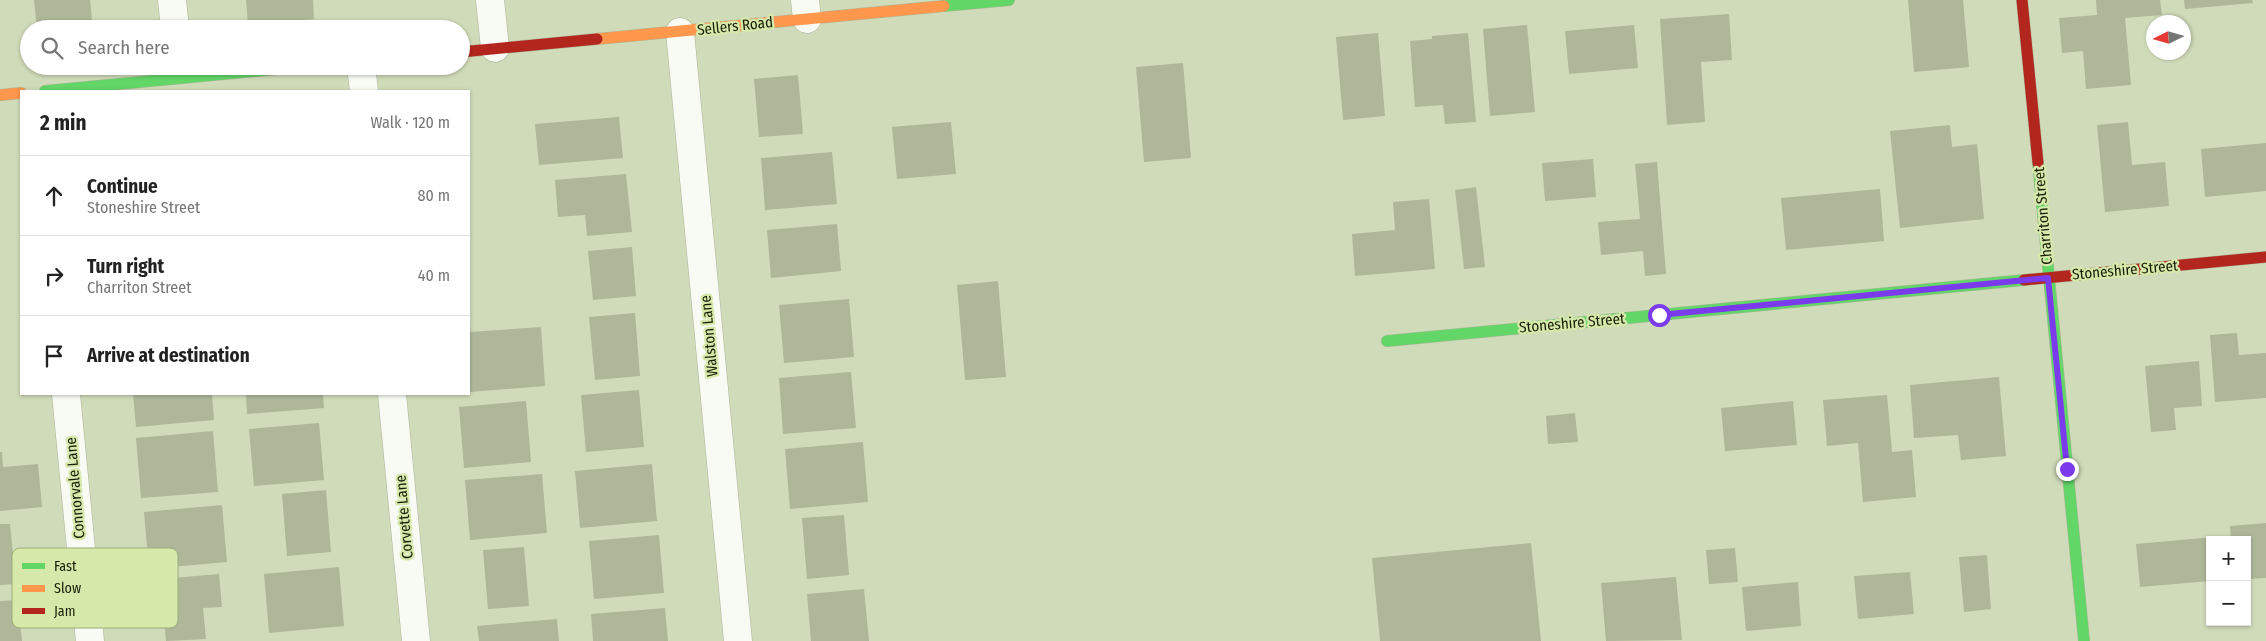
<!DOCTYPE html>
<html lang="en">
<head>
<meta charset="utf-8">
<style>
	body { margin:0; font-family:"Fira Sans Condensed",sans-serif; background:#f6f6f6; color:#222 }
	.controls { position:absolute; right:15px; bottom:15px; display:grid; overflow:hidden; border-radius:0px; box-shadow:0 1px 4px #0004 }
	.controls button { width:45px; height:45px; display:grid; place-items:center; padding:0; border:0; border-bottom:1px solid #e0e0e0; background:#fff; color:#222; font:25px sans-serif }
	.compass { position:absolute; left:2146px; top:15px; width:45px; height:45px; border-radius:50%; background:#fff; box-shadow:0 1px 4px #0004; rotate:265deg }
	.stop { position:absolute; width:15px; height:15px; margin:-11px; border:4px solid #7c3aed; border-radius:50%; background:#fff }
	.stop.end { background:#7c3aed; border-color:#fff; box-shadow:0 1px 5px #0008 }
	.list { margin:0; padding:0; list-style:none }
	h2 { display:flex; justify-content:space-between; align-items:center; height:65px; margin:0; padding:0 20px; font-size:21px }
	h2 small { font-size:16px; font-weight:400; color:#767676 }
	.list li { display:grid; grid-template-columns:32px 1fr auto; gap:15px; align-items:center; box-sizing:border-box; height:80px; padding:0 20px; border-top:1px solid #e0e0e0 }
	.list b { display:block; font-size:19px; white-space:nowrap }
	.list p { margin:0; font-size:16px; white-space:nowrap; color:#767676 }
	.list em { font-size:16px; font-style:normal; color:#767676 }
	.icon { flex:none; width:28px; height:28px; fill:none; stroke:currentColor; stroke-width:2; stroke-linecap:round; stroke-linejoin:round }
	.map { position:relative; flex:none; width:2266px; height:641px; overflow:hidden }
	.search { position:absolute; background:#fff; box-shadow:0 1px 4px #0004; left:20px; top:20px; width:450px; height:55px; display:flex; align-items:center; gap:12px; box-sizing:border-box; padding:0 18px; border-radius:28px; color:#767676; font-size:19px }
	.panel { position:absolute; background:#fff; box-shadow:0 1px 4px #0004; left:20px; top:90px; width:450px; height:305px; border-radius:0px }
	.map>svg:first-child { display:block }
	.building { fill:#aeb899 }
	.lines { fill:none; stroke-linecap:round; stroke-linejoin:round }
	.street-casing { stroke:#acb499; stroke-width:29 }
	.fast-casing { stroke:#acb499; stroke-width:12 }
	.slow-casing { stroke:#acb499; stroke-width:12 }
	.jam-casing { stroke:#acb499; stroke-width:12 }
	.street { stroke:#f8faf4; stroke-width:28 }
	.fast { stroke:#63d668; stroke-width:11 }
	.slow { stroke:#ff974d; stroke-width:11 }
	.jam { stroke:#b3261e; stroke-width:11 }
	.route { stroke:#7c3aed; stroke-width:6 }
	.labels { text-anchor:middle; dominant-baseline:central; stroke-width:4.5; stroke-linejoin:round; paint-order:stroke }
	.street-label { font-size:15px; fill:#181e06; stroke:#d6e9ab }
	.key { fill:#d6e9ab; stroke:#9dac79; stroke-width:1 }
	.key-label { font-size:14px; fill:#181e06 }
</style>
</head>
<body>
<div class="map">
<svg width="2266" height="641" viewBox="0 0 2266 641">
	<rect width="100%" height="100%" fill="#d0dbb9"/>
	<path class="building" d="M34,0H90L93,29H37Z
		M246,0H313L314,19L248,25Z
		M1908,0H1963L1969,67L1914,72Z
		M2096,0H2160L2162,15L2125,18L2131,85L2086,89L2083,51L2062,53L2059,18L2097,15Z
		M2184,0H2252L2253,3L2185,9Z
		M1729,14L1732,60L1701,62L1705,122L1667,125L1660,19Z
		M1527,25L1535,112L1490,116L1483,29Z
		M1634,25L1638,68L1569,74L1565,31Z
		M1378,33L1385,116L1343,120L1336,37Z
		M1468,33L1476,122L1445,124L1443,105L1415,107L1410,41L1432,39V36Z
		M1183,63L1191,158L1144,162L1136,67Z
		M798,75L803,134L759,137L754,79Z
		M619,117L623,158L539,165L535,124Z
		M951,122L956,174L897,179L892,127Z
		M2128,122L2132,165L2165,162L2169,206L2105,212L2097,125Z
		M1950,125L1952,147L1977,144L1984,219L1900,228L1890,131Z
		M2266,143V191L2205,197L2201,149Z
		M832,152L837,204L765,210L761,158Z
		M1593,159L1596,197L1545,201L1542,163Z
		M1657,162L1666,274L1645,276L1643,251L1601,255L1598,222L1640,219L1635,164Z
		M626,174L632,232L587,236L585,215L558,217L555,180Z
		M1476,187L1485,267L1464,269L1455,190Z
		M1880,189L1884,241L1786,250L1781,198Z
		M1429,199L1435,269L1355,276L1352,234L1395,230L1393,202Z
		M837,224L841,271L771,278L767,230Z
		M632,247L636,296L593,300L588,251Z
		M998,281L1006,377L965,380L957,285Z
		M849,299L854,357L784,363L779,305Z
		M635,313L640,376L595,380L589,317Z
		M541,327L545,386L469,392V332Z
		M2237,333L2239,355L2266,353V398L2215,402L2210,335Z
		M2199,361L2202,406L2174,408L2176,430L2151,432L2145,366Z
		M851,372L856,428L783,434L779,378Z
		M1999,377L2006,456L1961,460L1958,435L1914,438L1910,385Z
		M639,390L644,447L586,452L581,395Z
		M133,394H212L214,420L136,427Z
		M246,394H323L324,408L247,414Z
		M1887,395L1892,452L1912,450L1916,497L1863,502L1858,443L1827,446L1823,400Z
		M526,401L531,462L464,468L459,407Z
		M1793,401L1797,445L1725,451L1721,408Z
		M1575,413L1578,442L1548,444L1546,416Z
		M319,423L324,480L254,486L249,429Z
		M213,431L218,492L141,498L136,438Z
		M863,442L868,502L790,509L785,449Z
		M0,452H2L3,467L38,464L42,507L0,511Z
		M652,464L657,521L580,528L575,471Z
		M542,474L547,533L470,540L465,480Z
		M326,490L331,552L287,556L282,494Z
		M222,505L227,562L149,569L144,512Z
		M844,515L849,575L807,579L802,518Z
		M2266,523V578L2247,579V540H2231L2230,526Z
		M0,524H10L16,584L0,585Z
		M659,535L664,593L594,599L589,541Z
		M2214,537V540H2210V581L2140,587L2136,544Z
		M1531,543L1541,641H1380L1372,558Z
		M524,547L529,606L488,609L483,550Z
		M1735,548L1738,582L1709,584L1706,550Z
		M1987,555L1991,609L1964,612L1959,557Z
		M339,567L344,626L269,633L264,574Z
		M1910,572L1914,614L1858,619L1854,576Z
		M219,574L222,607L203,608L206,639L166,641L161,579Z
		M1676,577L1682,640L1606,641L1601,583Z
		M1798,582L1801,626L1746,631L1742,587Z
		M864,589L869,641H811L807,594Z
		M18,600L22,641H0V601Z
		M665,608L668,641H593L591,614Z
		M557,619L559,641H479L477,626Z"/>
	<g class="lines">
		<g class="street-casing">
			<path id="street" d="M172,0L175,29
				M490,0L495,48
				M805,0L807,19
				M680,32L738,641
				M361,66L364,91
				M66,394L90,641
				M392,394L416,641"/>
		</g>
		<g class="fast-casing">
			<path id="fast" d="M944,6L1009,0
				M45,91L308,66
				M2038,163L2084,641
				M1387,341L2024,280"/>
		</g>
		<g class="slow-casing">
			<path id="slow" d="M597,39L944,6
				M0,95L21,93"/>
		</g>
		<g class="jam-casing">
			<path id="jam" d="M2022,0L2038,163
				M461,52L597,39
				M2024,280L2266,257"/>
		</g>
		<use href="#street" class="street"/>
		<use href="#fast" class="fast"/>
		<use href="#slow" class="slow"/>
		<use href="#jam" class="jam"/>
	</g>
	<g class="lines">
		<path class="route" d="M1659,315L2048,278L2067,469"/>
	</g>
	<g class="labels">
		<g class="street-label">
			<text transform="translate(735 26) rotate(-6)">Sellers Road</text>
			<text transform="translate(2043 216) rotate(-95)">Charriton Street</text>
			<text transform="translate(2125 270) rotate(-5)">Stoneshire Street</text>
			<text transform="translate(1572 323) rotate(-5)">Stoneshire Street</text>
			<text transform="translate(709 336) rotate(-95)">Walston Lane</text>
			<text transform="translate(75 488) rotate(-95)">Connorvale Lane</text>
			<text transform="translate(404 517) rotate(-95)">Corvette Lane</text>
		</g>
	</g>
	<rect x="12" y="548" width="166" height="80" rx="8" class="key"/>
	<rect x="22" y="563" width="23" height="6" fill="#63d668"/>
	<rect x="22" y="585" width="23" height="7" fill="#ff974d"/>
	<rect x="22" y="608" width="23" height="6" fill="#b3261e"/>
	<g class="key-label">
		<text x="54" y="571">Fast</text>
		<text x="54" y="593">Slow</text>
		<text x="54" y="616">Jam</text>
	</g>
</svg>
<div class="controls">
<button>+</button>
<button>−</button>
</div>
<svg class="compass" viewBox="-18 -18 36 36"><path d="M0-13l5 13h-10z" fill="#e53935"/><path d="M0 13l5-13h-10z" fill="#767676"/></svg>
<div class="stop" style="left:1659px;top:315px"></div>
<div class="stop end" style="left:2067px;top:469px"></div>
<div class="search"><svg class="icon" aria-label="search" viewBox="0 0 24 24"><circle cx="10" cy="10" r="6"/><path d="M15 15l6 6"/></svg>Search here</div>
<section class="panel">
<h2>2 min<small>Walk · 120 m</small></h2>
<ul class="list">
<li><svg class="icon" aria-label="ahead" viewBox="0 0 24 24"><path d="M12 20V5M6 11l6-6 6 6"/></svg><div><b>Continue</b><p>Stoneshire Street</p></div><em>80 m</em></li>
<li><svg class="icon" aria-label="right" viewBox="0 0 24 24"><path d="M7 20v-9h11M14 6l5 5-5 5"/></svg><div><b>Turn right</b><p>Charriton Street</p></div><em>40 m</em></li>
<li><svg class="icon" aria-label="arrive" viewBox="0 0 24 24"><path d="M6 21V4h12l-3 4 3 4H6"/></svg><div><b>Arrive at destination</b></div></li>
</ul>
</section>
</div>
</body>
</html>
